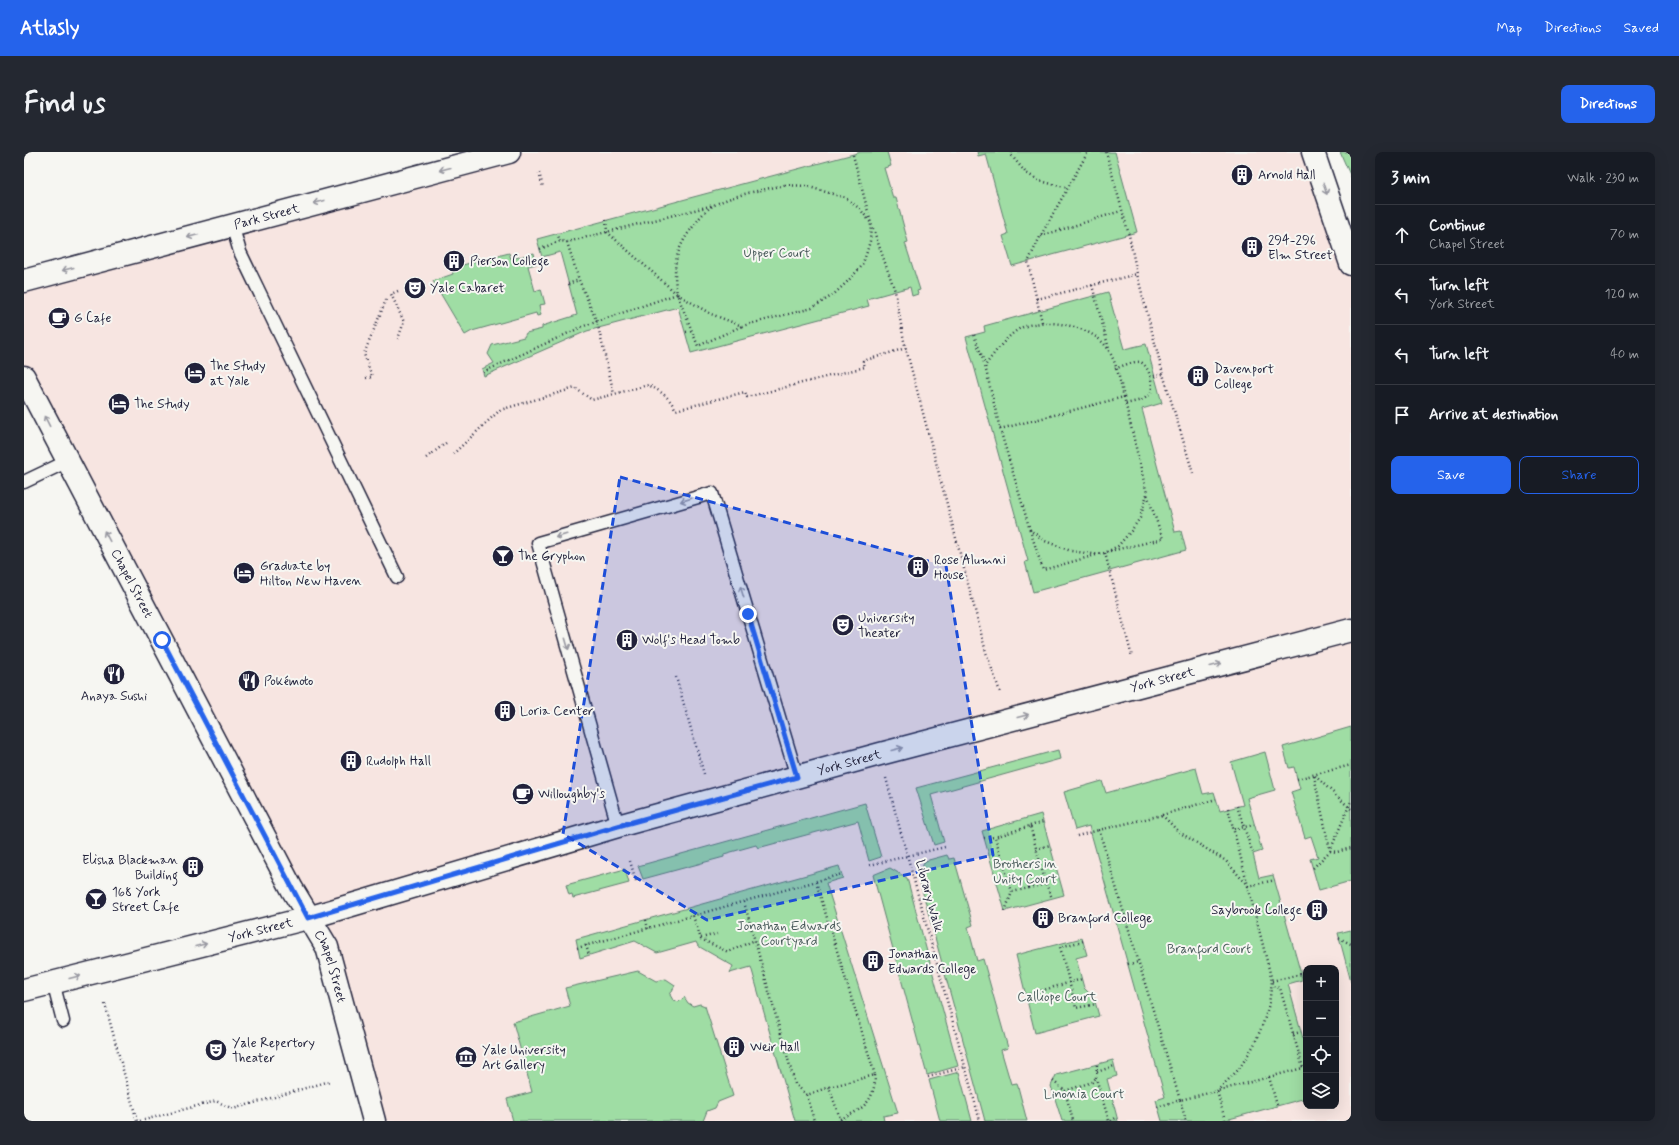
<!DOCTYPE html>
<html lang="en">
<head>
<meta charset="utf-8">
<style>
	body { margin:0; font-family:Mynerve,sans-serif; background:#242831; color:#f1f3f6 }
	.controls { position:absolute; right:12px; bottom:12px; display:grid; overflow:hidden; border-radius:8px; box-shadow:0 4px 16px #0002 }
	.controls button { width:36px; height:36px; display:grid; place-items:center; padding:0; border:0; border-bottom:1px solid #363941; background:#171b24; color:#f1f3f6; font:20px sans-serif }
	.stop { position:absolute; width:12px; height:12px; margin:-9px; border:3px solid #2563eb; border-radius:50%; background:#fff }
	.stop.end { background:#2563eb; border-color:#fff; box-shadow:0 1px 4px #0008 }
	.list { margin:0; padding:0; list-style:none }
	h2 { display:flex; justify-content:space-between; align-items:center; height:52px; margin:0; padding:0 16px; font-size:17px }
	h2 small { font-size:13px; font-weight:400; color:#9ea1a6 }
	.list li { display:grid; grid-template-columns:26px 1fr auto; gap:12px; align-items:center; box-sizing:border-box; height:60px; padding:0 16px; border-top:1px solid #363941 }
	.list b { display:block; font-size:15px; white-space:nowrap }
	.list p { margin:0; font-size:13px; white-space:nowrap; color:#9ea1a6 }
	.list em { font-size:13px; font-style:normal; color:#9ea1a6 }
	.actions { display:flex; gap:8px; padding:12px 16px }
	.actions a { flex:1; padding:9px 0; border:1px solid #2563eb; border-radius:8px; text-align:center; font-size:14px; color:#2563eb }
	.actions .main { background:#2563eb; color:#fff }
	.icon { flex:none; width:22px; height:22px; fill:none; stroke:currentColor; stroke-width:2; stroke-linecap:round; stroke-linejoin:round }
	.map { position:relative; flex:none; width:1327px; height:969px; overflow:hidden; border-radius:8px }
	header { display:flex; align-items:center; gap:24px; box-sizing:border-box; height:56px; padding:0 20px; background:#2563eb; color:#fff }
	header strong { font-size:19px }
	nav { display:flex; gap:22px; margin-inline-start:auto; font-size:14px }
	.intro { display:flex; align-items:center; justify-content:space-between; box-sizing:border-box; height:96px; padding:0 24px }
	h1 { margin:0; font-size:28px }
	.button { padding:10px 18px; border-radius:8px; background:#2563eb; color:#fff; font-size:14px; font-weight:700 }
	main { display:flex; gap:24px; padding:0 24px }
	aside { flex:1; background:#171b24; border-radius:8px; box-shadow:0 4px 16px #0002 }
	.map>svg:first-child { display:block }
	.built { fill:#f7e5e1; fill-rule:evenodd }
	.green { fill:#9fdda4; stroke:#608070 }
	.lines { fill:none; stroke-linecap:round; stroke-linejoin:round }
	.service-casing { stroke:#22223b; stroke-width:15 }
	.tertiary-casing { stroke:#22223b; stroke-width:25 }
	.secondary-casing { stroke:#22223b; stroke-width:25 }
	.path { stroke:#22223b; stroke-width:2.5; stroke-dasharray:1 3; stroke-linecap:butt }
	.service { stroke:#f6f6f2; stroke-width:12 }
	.tertiary { stroke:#f6f6f2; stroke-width:22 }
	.secondary { stroke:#f6f6f2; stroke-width:22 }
	.oneway { stroke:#9797a0 }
	.route { stroke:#2563eb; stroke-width:5 }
	.marked { fill:#1d4ed8; fill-opacity:0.2; stroke:#1d4ed8; stroke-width:3; stroke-dasharray:8 5; stroke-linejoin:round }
	.labels { text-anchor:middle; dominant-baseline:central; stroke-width:4; stroke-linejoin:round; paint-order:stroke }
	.poi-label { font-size:13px; fill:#22223b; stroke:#f6f6f2; text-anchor:start }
	.street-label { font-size:13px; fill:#22223b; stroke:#f6f6f2 }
	.park-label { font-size:13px; fill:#485a5a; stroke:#f6f6f2 }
</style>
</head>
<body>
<header>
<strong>Atlasly</strong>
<nav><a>Map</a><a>Directions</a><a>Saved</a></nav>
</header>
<div class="intro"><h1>Find us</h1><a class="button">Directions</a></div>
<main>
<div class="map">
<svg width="1327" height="969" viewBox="0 0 1327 969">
	<rect width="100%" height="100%" fill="#f6f6f2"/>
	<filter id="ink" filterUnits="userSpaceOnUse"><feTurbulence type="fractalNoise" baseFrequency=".025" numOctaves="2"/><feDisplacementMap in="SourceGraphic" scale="8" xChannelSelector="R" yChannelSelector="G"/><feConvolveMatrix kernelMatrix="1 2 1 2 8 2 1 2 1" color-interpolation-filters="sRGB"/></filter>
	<g filter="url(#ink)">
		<path class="built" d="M486,0H1289L1327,112V969H350L303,795L0,225V129ZM1282,816H1312V954H1282Z"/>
		<path class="green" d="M837,0H863L867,14L860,16L869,46H872L884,90L881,91L896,138L893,139L894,142L888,144L886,135L843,147L845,154L667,201L654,155L563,179L460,224L458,217L470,211L464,202L468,193L500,185L502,181L518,177V174L553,163L536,100L518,105L513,87Z
			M953,0H1091L1113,80L988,114L979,84L984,82L962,2L954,4Z
			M1316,0H1327V25Z
			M485,101L487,107L510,101L512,112L504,114L511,139L517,137L521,152L515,153L517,163L513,164L512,161L448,179L441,183L409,129L429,122L427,116Z
			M1084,140L1100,197L1122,192L1138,251L1118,257L1151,380L1157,379L1162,398L1009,440L1001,410L1004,409L942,185L961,180L960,174Z
			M1327,575V729L1295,738L1286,707L1294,705L1287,684L1281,686L1267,640L1276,637L1270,615L1265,616L1259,595Z
			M1034,598L1036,607L907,643L920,690L910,693L892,636Z
			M1241,600L1251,638L1223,646L1238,699L1229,702L1235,726L1249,723L1277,822L1278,828L1264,832L1282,897V946L1198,969H1138L1132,948L1141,945L1065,674L1051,678L1040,640L1078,629L1082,641L1172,616L1179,642L1190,640L1196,659L1219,653L1207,610Z
			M841,651L857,705L845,709L834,669L734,696L732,693L700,702V705L619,727L614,714Z
			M1017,662L1040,743L981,759L958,679Z
			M923,703L925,707L930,706L949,773L944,775L953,809L959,807L984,896L977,898L987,932L993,931L1003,969H961L894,723L901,709Z
			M815,714L819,726L802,731L874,961L859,964L860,969H771L727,815L706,821L709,814L674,794L672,790L633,801L611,789L556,806L552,787Z
			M866,716L883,726L934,914L903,923L849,723Z
			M601,717L605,731L549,746L548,742L545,743L542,733Z
			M1327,778V830L1314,781Z
			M1058,786L1063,803L1052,806L1060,836L1070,846L1075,864L1011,881L992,803Z
			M614,819L632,829L642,827L651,833L646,843L649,848L655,850L660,845L664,851L669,854L676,852L681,854L709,944L694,950L691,956L683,959L679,969H489L483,947L508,940L489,870L546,854L541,836Z
			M1089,908L1093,924L1083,927L1094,969H1038L1027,934L1032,923Z
			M935,920L948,969H916L905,928Z"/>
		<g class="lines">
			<g class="service-casing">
				<path id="service" d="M208,73L216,100L373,425
					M0,330L44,309
					M594,674L514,391L688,341L773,625
					M29,830L39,869"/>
			</g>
			<g class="tertiary-casing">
				<path id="tertiary" d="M1289,0L1327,112"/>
			</g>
			<g class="secondary-casing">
				<g id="secondary">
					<path id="s1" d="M0,129L485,0"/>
					<path id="s2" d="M0,225L268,737L303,795L350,969"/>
					<path id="s3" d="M0,838L284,766L594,674L856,602L1327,478"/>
				</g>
			</g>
			<path class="path" d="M988,0L987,3L1002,21L1016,29L1044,36
				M1082,0L1105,83L1113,122L1139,222L1169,321
				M829,3L847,71L871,139L880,189L962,500L976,540
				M515,21L519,35
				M761,33L782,34L822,46L836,57L847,71L846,89L842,103L837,115L823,130L809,143L788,156L718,174L687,162L653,142C648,112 652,95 672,71C677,63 684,56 692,52C713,42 738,38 761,33Z
				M582,68L583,80L653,142L674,194L718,174
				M533,81L536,89
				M1017,84L1097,59
				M543,90L555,128L573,170L590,242
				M516,97L536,89L543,90L690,53
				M544,132L555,128
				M1068,133L1085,197
				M374,139L367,142L380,170L374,187
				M1013,147L1113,122
				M1018,170L1004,110L1016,85L1064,0
				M662,180L669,179
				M950,183L961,213
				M1091,217C1098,214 1109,209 1116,210C1125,212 1132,238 1125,243C1119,249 1109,250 1101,252
				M459,220L560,174L653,142
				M1126,225L1139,222
				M342,226L348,225L340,202L362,148
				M976,277L1100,245L1123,342L1116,366L1107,379L1094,394L1081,401L1069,402L1047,399L1021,389L1006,378L976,277L961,214C970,201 985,181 999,175C1023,165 1072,174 1085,199C1093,212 1096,230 1100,245
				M429,302L476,258L551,236L568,248L624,233C637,239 645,245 652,258L721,240L723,245L841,215L839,209L882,196
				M402,306L422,291
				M1006,378L1019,418L1072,403
				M1086,399L1139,387L1123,342
				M1081,401L1108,505
				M652,525L680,622
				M1290,624L1306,698
				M1291,624L1327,657
				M862,626L956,969
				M1273,627L1327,613
				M1213,654L1229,702
				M1204,656L1224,734L1251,728
				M1138,663L1155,680L1202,709L1224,734L1248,829L1245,852L1239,872L1230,893L1215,917L1193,939L1156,948L1075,678Z
				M1138,663L1192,647
				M1006,674L1019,670
				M1210,677L1230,673
				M1053,684L1075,678
				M960,686L971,685
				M1012,697L1026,693
				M1306,699L1313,700L1327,696
				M606,709L612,729
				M846,713L921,695
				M1289,716L1306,699L1327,649
				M792,730L851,923L805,935L817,969
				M1022,732L1028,746
				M720,750L771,932L783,943L805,935
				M981,759L988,740L971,685L1006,674L1022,732L988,740
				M669,764L677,787L704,800L731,788
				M622,768L624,777
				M677,786L693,782
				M1315,786L1327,792
				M1059,789L1036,795L1052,856L1072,852
				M562,793L565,803
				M553,796L818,722
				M1104,812L1115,810
				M1248,829L1277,822
				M1002,843L1058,827
				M81,852L113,969
				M1269,882L1277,880
				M1073,913L1072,926L1085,969
				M1073,920L1090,914
				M904,925L941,915
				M1245,925L1253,953
				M1029,929L1041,939L1049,969
				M1041,939L1068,930L1072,926
				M783,943L790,969
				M1133,955L1156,948L1162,969
				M816,967C839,958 851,949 851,923
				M1201,968L1193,939L1279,916L1256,836L1248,834
				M116,969L192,949L209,957L306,929
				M1087,969L1093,965"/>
			<use href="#service" class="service"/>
			<use href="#tertiary" class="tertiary"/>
			<use href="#secondary" class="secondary"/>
		</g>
		<defs><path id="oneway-shaft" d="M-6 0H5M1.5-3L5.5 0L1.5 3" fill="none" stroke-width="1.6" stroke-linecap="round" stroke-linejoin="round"/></defs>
		<g class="oneway">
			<use href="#oneway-shaft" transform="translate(421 17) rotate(166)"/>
			<use href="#oneway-shaft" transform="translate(1301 37) rotate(71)"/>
			<use href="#oneway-shaft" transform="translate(295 50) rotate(165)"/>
			<use href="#oneway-shaft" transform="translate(169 84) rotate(165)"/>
			<use href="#oneway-shaft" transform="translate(44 117) rotate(165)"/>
			<use href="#oneway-shaft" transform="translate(23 269) rotate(-117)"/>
			<use href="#oneway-shaft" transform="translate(662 348) rotate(164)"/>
			<use href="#oneway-shaft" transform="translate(83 384) rotate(-118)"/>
			<use href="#oneway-shaft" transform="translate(537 384) rotate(164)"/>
			<use href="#oneway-shaft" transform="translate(718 440) rotate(-107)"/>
			<use href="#oneway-shaft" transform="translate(543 492) rotate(74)"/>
			<use href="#oneway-shaft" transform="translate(1192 513) rotate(-15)"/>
			<use href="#oneway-shaft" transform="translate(999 564) rotate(-15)"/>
			<use href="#oneway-shaft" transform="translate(873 597) rotate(-15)"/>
			<use href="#oneway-shaft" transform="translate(177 793) rotate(-14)"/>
			<use href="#oneway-shaft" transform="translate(51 825) rotate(-14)"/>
		</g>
	</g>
	<g class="lines" filter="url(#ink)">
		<path class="route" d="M138,488L284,766L594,674L773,625L724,462"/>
	</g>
	<path class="marked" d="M596,325L922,414L969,703L683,768L539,682Z"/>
	<defs>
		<g id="building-disc" transform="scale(1.15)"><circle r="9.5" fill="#22223b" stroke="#f6f6f2"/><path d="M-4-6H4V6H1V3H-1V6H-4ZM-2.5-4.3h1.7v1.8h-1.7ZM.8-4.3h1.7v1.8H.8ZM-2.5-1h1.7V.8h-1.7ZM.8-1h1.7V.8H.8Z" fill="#fff"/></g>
		<g id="theatre-disc" transform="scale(1.15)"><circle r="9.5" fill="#22223b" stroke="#f6f6f2"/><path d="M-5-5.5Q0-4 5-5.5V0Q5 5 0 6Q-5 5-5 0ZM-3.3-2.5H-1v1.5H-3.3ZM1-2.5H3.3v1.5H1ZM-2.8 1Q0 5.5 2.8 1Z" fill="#fff"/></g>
		<g id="cafe-disc" transform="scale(1.15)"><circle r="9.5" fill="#22223b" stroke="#f6f6f2"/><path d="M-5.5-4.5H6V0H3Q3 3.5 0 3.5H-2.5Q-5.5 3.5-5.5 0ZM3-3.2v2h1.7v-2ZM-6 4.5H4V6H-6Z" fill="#fff"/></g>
		<g id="hotel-disc" transform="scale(1.15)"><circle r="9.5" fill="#22223b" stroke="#f6f6f2"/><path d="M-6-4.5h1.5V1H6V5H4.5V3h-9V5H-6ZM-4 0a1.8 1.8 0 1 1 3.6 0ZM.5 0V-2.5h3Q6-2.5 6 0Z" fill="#fff"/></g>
		<g id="bar-disc" transform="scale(1.15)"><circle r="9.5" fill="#22223b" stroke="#f6f6f2"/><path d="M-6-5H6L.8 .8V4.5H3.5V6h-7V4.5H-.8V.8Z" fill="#fff"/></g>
		<g id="restaurant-disc" transform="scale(1.15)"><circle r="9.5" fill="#22223b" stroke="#f6f6f2"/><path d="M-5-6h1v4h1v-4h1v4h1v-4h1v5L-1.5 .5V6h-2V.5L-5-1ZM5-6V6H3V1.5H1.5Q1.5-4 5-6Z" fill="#fff"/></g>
		<g id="museum-disc" transform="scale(1.15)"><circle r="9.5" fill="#22223b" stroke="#f6f6f2"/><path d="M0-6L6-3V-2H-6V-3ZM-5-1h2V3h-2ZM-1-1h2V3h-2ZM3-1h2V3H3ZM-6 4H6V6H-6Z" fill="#fff"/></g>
	</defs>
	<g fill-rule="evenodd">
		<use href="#building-disc" x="1218" y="23"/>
		<use href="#building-disc" x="1228" y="95"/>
		<use href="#building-disc" x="430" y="109"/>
		<use href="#theatre-disc" x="391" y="136"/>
		<use href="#cafe-disc" x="35" y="166"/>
		<use href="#hotel-disc" x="171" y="221"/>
		<use href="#building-disc" x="1174" y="224"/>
		<use href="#hotel-disc" x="95" y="252"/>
		<use href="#bar-disc" x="479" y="404"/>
		<use href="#building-disc" x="894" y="415"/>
		<use href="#hotel-disc" x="220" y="421"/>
		<use href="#theatre-disc" x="819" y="473"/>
		<use href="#building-disc" x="603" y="488"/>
		<use href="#restaurant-disc" x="90" y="522"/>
		<use href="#restaurant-disc" x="225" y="529"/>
		<use href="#building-disc" x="481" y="559"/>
		<use href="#building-disc" x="327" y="609"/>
		<use href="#cafe-disc" x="499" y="642"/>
		<use href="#building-disc" x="169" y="715"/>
		<use href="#bar-disc" x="72" y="747"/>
		<use href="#building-disc" x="1293" y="758"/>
		<use href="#building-disc" x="1019" y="766"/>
		<use href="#building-disc" x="849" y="809"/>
		<use href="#building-disc" x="710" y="895"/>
		<use href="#theatre-disc" x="192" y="898"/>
		<use href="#museum-disc" x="442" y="905"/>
	</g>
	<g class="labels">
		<g class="poi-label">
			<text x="1234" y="23">Arnold Hall</text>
			<text x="1244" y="88">294-296<tspan x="1244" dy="15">Elm Street</tspan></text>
			<text x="446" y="109">Pierson College</text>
			<text x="406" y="136">Yale Cabaret</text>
			<text x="50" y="166">G Cafe</text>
			<text x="186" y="214">The Study<tspan x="186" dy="15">at Yale</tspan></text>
			<text x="1190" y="217">Davenport<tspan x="1190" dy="15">College</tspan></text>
			<text x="110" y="252">The Study</text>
			<text x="494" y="404">The Gryphon</text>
			<text x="910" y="408">Rose Alumni<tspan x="910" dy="15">House</tspan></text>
			<text x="236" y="414">Graduate by<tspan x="236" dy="15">Hilton New Haven</tspan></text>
			<text x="834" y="466">University<tspan x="834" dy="15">Theater</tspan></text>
			<text x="618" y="488">Wolf's Head Tomb</text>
			<text x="240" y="529">Pokémoto</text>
			<text x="90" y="544" text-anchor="middle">Anaya Sushi</text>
			<text x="496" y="559">Loria Center</text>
			<text x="342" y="609">Rudolph Hall</text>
			<text x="514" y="642">Willoughby's</text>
			<text x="154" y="708" text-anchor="end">Elisha Blackman<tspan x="154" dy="15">Building</tspan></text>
			<text x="88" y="740">168 York<tspan x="88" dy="15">Street Cafe</tspan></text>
			<text x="1278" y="758" text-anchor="end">Saybrook College</text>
			<text x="1034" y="766">Branford College</text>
			<text x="864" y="802">Jonathan<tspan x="864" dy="15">Edwards College</tspan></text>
			<text x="208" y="891">Yale Repertory<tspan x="208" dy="15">Theater</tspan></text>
			<text x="726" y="895">Weir Hall</text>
			<text x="458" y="898">Yale University<tspan x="458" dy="15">Art Gallery</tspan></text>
		</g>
		<g class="street-label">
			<text stroke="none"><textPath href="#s1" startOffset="251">Park Street</textPath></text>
			<text stroke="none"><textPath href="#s2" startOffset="233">Chapel Street</textPath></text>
			<text stroke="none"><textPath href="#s3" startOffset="1180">York Street</textPath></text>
			<text stroke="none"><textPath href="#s3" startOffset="856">York Street</textPath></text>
			<text transform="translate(905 744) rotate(75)">Library Walk</text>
			<text stroke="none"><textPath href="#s3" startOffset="244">York Street</textPath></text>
			<text stroke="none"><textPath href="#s2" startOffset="665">Chapel Street</textPath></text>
		</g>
		<g class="park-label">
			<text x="753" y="101">Upper Court</text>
			<text x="1001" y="712">Brothers in<tspan x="1001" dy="15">Unity Court</tspan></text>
			<text x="765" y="774">Jonathan Edwards<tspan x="765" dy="15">Courtyard</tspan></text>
			<text x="1185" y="797">Branford Court</text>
			<text x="1033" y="845">Calliope Court</text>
			<text x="1060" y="942">Linonia Court</text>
		</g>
	</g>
</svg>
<div class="controls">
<button>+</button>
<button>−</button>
<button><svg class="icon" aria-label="locate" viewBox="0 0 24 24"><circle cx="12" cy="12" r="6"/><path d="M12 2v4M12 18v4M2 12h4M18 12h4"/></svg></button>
<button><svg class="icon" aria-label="layers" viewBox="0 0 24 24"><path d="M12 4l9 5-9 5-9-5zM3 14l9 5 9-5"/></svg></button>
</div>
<div class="stop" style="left:138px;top:488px"></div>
<div class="stop end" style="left:724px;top:462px"></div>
</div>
<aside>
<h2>3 min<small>Walk · 230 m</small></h2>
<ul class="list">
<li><svg class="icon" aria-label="ahead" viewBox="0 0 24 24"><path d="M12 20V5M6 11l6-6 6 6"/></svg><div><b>Continue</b><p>Chapel Street</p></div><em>70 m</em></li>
<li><svg class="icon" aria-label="left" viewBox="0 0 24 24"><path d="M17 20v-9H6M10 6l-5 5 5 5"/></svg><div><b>Turn left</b><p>York Street</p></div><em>120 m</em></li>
<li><svg class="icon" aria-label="left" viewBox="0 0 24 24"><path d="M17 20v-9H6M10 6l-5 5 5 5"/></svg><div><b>Turn left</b></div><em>40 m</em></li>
<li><svg class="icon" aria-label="arrive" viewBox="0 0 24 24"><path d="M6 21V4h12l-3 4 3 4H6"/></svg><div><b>Arrive at destination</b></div></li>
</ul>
<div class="actions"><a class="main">Save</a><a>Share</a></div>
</aside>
</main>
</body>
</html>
